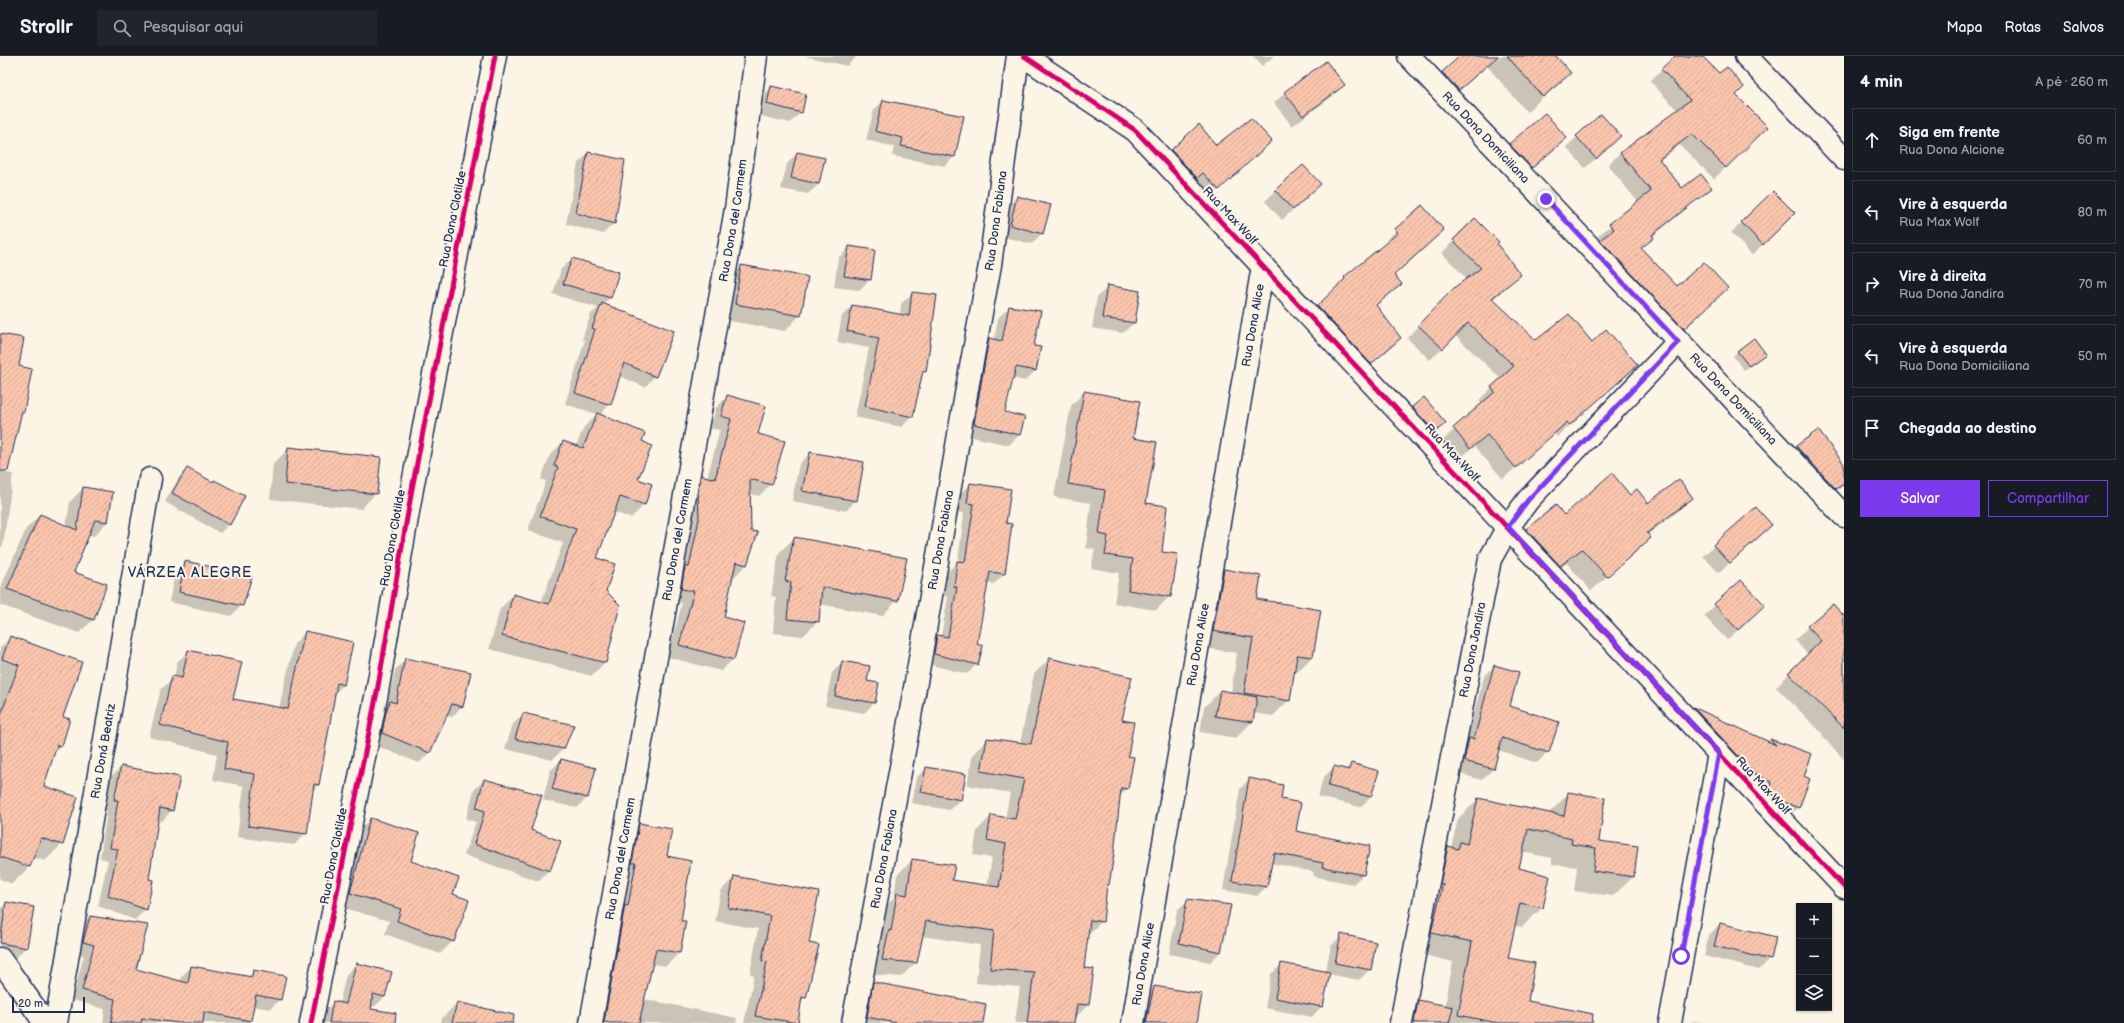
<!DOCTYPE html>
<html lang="pt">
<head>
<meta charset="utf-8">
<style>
	body { margin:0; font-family:"Balsamiq Sans",sans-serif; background:#20242c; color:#f1f3f6 }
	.controls { position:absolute; right:12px; bottom:12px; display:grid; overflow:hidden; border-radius:0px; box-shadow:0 1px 3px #0004 }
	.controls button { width:36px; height:36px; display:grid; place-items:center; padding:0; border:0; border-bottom:1px solid #363941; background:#171b24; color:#f1f3f6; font:20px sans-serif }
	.scale { position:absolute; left:12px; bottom:10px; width:73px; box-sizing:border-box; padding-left:4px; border:2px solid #1b2f5e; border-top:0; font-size:11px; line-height:14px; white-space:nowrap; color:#1b2f5e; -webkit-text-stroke:3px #fcf5e5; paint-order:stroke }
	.stop { position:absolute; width:12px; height:12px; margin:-9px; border:3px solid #7c3aed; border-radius:50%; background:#fff }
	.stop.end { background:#7c3aed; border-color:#fff; box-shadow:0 1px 4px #0008 }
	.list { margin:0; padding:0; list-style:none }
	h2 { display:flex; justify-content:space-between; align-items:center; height:52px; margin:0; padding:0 16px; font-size:17px }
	h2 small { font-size:13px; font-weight:400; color:#9ea1a6 }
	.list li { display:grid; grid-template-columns:26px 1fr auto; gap:12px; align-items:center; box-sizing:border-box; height:64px; margin:0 8px 8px; padding:0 8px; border:1px solid #363941; border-radius:0px }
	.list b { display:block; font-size:15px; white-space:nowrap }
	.list p { margin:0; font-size:13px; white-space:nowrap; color:#9ea1a6 }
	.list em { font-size:13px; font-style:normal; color:#9ea1a6 }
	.actions { display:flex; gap:8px; padding:12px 16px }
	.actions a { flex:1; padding:9px 0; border:1px solid #7c3aed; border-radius:0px; text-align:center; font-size:14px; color:#7c3aed }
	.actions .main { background:#7c3aed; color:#fff }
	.icon { flex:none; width:22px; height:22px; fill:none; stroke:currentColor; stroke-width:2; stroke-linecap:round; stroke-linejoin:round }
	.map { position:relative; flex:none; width:1844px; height:967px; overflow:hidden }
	header { display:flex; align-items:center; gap:24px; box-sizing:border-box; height:56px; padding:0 20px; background:#171b24; border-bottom:1px solid #363941 }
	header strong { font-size:19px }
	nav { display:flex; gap:22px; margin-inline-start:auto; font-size:14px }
	.search { width:280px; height:36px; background:#20242c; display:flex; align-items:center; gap:10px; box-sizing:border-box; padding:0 14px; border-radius:0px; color:#9ea1a6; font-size:15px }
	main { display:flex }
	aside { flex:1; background:#171b24 }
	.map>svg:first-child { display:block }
	.shadow { fill:#0003; fill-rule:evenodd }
	.building { fill:url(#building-hatch); stroke:#1b2f5e }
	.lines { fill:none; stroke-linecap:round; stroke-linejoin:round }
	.minor-casing { stroke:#1b2f5e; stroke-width:25 }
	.minor { stroke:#fcf5e5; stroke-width:22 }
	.cycleway-casing { stroke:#fcf5e5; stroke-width:8 }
	.cycleway { stroke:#d6006c; stroke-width:5 }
	.route { stroke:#7c3aed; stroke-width:5 }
	.labels { text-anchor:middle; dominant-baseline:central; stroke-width:4; stroke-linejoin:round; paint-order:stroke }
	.street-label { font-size:12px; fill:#1b2f5e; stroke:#fcf5e5 }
	.quarter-label { font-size:14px; letter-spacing:1px; fill:#1b2f5e; stroke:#fcf5e5 }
</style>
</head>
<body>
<header>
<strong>Strollr</strong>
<div class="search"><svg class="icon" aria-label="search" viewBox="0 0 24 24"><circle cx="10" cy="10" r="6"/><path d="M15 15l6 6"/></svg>Pesquisar aqui</div>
<nav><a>Mapa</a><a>Rotas</a><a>Salvos</a></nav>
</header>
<main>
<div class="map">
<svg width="1844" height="967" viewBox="0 0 1844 967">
	<defs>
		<pattern id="building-hatch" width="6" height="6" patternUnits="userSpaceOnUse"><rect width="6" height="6" fill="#fbc5ad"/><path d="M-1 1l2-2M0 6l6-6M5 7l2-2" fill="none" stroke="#d7aa97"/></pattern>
	</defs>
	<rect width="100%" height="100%" fill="#fcf5e5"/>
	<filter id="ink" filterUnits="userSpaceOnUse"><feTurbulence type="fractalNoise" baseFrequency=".025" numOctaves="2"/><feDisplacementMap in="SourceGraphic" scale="8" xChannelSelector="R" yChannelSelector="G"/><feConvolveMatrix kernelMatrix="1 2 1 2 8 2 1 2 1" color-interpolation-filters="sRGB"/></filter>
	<g filter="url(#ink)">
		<path class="shadow" d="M804,0H857L847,10Z
			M1253,0H1274L1262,10Z
			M1462,0H1554L1569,16L1527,56L1487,10L1443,49L1427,32Z
			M1676,0H1701L1735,40L1766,71L1714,123L1680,89L1659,105L1682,133L1711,132L1652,181L1641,193L1677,232L1715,244L1672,284L1589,196L1601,184L1598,180L1638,146L1608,109L1620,97L1678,55L1650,25Z
			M1343,29L1333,40L1292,70L1274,47L1285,37Z
			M772,31L801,56L790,67L757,59L761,41Z
			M883,45L962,61L954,101L945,110L892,100L894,91L866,84L874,54Z
			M1199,69L1215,90L1255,100L1203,149L1156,110Z
			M1577,81L1609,91L1585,112L1566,91Z
			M1566,82L1521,122L1500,99L1510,89Z
			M589,97L614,167L603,178L566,168L578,107Z
			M797,97L819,128L808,138L781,133L787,108Z
			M1303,110L1309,139L1282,164L1265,145Z
			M1773,136L1794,157L1752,199L1731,177Z
			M1017,141L1042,177L1032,188L1000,180L1007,151Z
			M1422,151L1443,174L1394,219L1400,228L1375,250L1400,282L1361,317L1308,261L1336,233L1335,232L1345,222L1388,187L1386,184Z
			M1475,164L1520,219L1492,244L1536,285L1591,287L1637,309L1557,381L1554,377L1503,423L1474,390L1457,405L1441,386L1482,348L1479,344L1501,323L1455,279L1430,304L1407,282L1467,223L1442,197Z
			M849,192L870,224L859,234L834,231L838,202Z
			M572,203L610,242L603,248L655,320L645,331L619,320L610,348L600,359L640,386L637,424L644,449L631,462L613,456L596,502L604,536L605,606L592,620L489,593L500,553L513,539L541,547L563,487L528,474L546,425L541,423L550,399L563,386L576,390L584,371L597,358L565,348L585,284L582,283L591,258L598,252L553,238L561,213Z
			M742,210L800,259L785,275L719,263L726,226Z
			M1108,231L1134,267L1123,277L1092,272L1097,241Z
			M912,237L925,315L921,320L912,360L902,371L855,361L869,292L837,286L842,260L852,250L900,260L901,248Z
			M1009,251L1033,291L1036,314L1025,325L1012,322L1004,357L1019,379L1009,389L964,379L979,294L989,283L994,284L998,262Z
			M0,279L15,310L23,355L20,358L6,417L13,418L3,489L0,492Z
			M1738,295L1765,298L1744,314L1733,300Z
			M1084,336L1145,448L1160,496L1170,540L1156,554L1114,547L1119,517L1091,512L1095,493L1086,492L1091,447L1054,441L1071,350Z
			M728,340L757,379L771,428L759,440L750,438L746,509L734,521L732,520L722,562L733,603L721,615L668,601L682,547L670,545L690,432L702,420L707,422L720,374L710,372L716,352Z
			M1424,343L1444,367L1434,378L1402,362Z
			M1818,375L1844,410V429L1825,443L1786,401Z
			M289,392L376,437L361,453L270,443L273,408Z
			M810,397L856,444L846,455L792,445L799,408Z
			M187,413L229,468L220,477L165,446L179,421Z
			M970,428L1005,468L1011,469L1004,518L994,528L987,527L976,589L977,608L967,618L924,607L928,590L937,580L941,581L948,541L944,540L947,516L958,506L964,457L958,456L960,438ZM929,595L972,606V608L929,597Z
			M83,432L112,437L107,466L94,480L88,479L72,516L106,528L93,564L79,577L0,549V533L26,473L40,459L66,470L70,446Z
			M1630,440L1648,448L1691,441L1677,456L1647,479L1650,482L1591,535L1567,507L1545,524L1512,489L1556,450L1564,460Z
			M1771,469L1719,517L1703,500L1714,490Z
			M794,482L897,544L882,560L820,548L818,565L803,580L773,577L776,541L771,540L779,497Z
			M186,506L242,549L231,560L169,546L175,517Z
			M1224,515L1312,601L1296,617L1293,616L1289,644L1273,660L1254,657L1252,666L1236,682L1200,676L1204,651L1220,636L1231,637L1237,597L1198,591L1208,530Z
			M1741,525L1753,560L1727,584L1704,560Z
			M1844,561V704L1822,679L1823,678L1776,631L1808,599L1795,584L1808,571Z
			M305,576L343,629L334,638L318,729L311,736L306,777L294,789L237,781L244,730L213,724L217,698L149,681L161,633L174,622L177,606L189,595L232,644L279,652L294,588Z
			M10,582L61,662V690L54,697L43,731L62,788L45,805L33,801L29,811L12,828L0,823V592Z
			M406,603L462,650L452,661L446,660L429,697L419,707L372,688L380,657L387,649L395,614Z
			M1049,603L1121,665L1127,701L1128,732L1119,741L1108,829L1106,831L1102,865L1087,880L1083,913L1093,914L1088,949L1074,963L1073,967H1015L1020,931L976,927L980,889L922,880L916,906L901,921L868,918L883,853L894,842L897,819L912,804L951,825L987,830L992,802L973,799L977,775L991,760L1005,762L1010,737L967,729L973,698L987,683L1020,688L1034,618Z
			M842,606L866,626L878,628L874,647L864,657L825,650L832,617Z
			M1494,610L1509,651L1548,696L1537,707L1498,694L1493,713L1482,724L1454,716L1458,693L1466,685L1484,621Z
			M1693,652L1768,687L1770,684L1810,698L1802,721L1798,751L1787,762L1683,662Z
			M524,658L572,670L563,693L552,704L505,693L513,668Z
			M561,704L587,742L577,752L543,744L550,715Z
			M1351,708L1378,715L1371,741L1360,751L1318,741L1323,722L1334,711L1345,714Z
			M121,711L172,754L162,765L157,764L148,824L146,853L135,864L98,850L108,804L100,802L107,755L104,754L110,722Z
			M927,712L965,719L960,744L949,754L911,747L916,722Z
			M1249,723L1279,744L1294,775L1368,791L1363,819L1353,828L1313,820L1314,816L1271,807L1266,831L1257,840L1223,834L1240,733Z
			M484,724L530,775L549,814L538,825L464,799L476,766L466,763L474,734Z
			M1568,738L1597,786L1633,821L1613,840L1574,835L1577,811L1552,808V802L1522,796L1517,813L1542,852L1522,871L1514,870L1506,903L1526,945L1587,967H1405L1408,955L1419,945L1445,950L1453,906L1412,896L1428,811L1448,791L1451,792L1458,763L1478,743L1548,758Z
			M370,763L410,805L452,838L453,885L440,898L385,878L389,865L337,850L357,776Z
			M640,768L666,801L679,865V897L666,910L652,908L644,943L737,962L736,967H593L626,782Z
			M734,821L808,888L805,941L800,947L797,967H744L754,919L750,918L758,873L715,865L721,835Z
			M1188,844L1220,896L1210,906L1169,898L1177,854Z
			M6,847L26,891L16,902L0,899V853Z
			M90,861L134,914L180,926L181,921L191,911L248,921L254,915L280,943L270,953L253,950L248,967H103L105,953L72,944L84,899L73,896L80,871Z
			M1720,868L1770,903L1759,914L1704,900L1709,879Z
			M1342,879L1370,913L1359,924L1328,918L1322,950L1312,961L1265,952L1271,918L1282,908L1325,916L1331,890Z
			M356,908L385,941L374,951L370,950L367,967H321L323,957L333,947L339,948L346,919Z
			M874,927L982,967H855L860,941Z
			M1154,932L1196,967H1138L1144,942Z
			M457,947L478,967H441L442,962Z
			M1693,965L1706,967H1691Z"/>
		<path class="building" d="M1460,0H1498L1459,34L1442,16Z
			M1507,0H1556L1571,17L1543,41Z
			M1675,0H1702L1719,17L1727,11L1744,31L1736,39L1768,71L1726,112L1692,78L1659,103L1682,132L1701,118L1712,132L1652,179L1654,182L1641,192L1677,230L1704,206L1728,232L1684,273L1600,184L1614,173L1609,168L1651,135L1620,97L1690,44L1661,13Z
			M1326,5L1345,29L1303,60L1284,36Z
			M771,30L806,38L802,57L767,48Z
			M883,44L964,60L955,101L901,90L903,82L875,75Z
			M1545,57L1567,82L1532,112L1509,88Z
			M1601,58L1621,80L1596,103L1576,80Z
			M1251,62L1272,85L1219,134L1203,117L1197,122L1171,94L1199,68L1216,89Z
			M588,96L625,104L615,168L576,157Z
			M797,96L825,102L819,128L791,122Z
			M1303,109L1321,128L1293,154L1275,134Z
			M1773,135L1795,157L1763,189L1741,166Z
			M1017,140L1051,149L1043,178L1010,169Z
			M1422,149L1444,174L1394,219L1402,228L1376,249L1401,282L1371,308L1317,250L1345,223L1344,221L1398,177L1395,173Z
			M1475,162L1499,186L1497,188L1521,219L1492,242L1536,284L1569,258L1592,286L1606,273L1638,309L1570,369L1567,366L1516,412L1487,379L1470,393L1453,372L1495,336L1491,331L1514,310L1468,267L1443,293L1418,269L1455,231L1481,212L1453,184Z
			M849,190L875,194L871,224L844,220Z
			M572,202L619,216L611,242L563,228Z
			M741,209L808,221L801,260L735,248Z
			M1107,229L1140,235L1135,267L1102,262Z
			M912,236L937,239L926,316L923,315L913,361L865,350L879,282L847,275L852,249L909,260Z
			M602,247L674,275L656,321L624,307L611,349L575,337L595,273L592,272Z
			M1009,250L1041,255L1034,290L1041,291L1036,315L1016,311L1005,356L1025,361L1020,379L974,368L989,282L1002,285Z
			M0,278L24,282L19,310L32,313L24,356L22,355L8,415H0Z
			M1754,282L1766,298L1749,310L1737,295Z
			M1084,335L1140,345L1133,382L1157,386L1146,447L1167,450L1162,496L1178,498L1171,541L1128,534L1133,503L1105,499L1108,480L1099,478L1105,434L1068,428Z
			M727,339L766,350L758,378L785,385L772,429L750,423L751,475L758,476L747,509L736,506L724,561L744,567L734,604L679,589L694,535L681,533L685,511H689L699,463L698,435L701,419L715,423L731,363L721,360Z
			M1424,341L1446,367L1435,376L1412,351Z
			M597,357L645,377L642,385L652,390L638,423L652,428L645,449L620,441L597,502L615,508L606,535L620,549L606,607L502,580L513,538L549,548L576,473L540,460L558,411L554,410L563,385L583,392Z
			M1818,374L1844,408V428L1836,433L1796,390Z
			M288,391L381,401L377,438L285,428Z
			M810,396L864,406L857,445L802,435Z
			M187,412L213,426L214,424L245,440L230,469L172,437Z
			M1612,417L1630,439L1637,433L1648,447L1679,423L1693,442L1647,477L1651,482L1607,521L1582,493L1560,510L1526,473L1556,449L1564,459Z
			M970,427L1011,433L1006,467L1012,468L1005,518L990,516L977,588L983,590L978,609L934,598L937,579L948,581L957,531H954L957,505L965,506L974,448L967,447Z
			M83,431L113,436L108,466L95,464L74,516L107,528L94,564L7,533L40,458L77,474Z
			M1756,451L1772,469L1730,507L1713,489Z
			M794,481L907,502L898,545L822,531L819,566L787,563L791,526L785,525Z
			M185,505L252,520L243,550L179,536Z
			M1224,513L1261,520L1257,543L1321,554L1313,601L1297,599L1290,645L1244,637L1253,582L1213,575Z
			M1741,524L1765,549L1738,574L1714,548Z
			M1833,548L1844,560V672L1788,617L1821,585L1807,570Z
			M305,575L353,586L344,629L337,627L319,729L314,728L307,778L248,770L255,718L224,713L228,686L160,669L172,620L182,622L188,594L242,606L233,643L288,653Z
			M10,580L82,606L63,661L70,663L62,690L57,689L44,730L78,741L63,789L41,782L30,811L0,801V661L19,609L2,603Z
			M405,602L471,616L463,651L452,648L430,697L382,677L386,656L390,645L396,647Z
			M1049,602L1132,621L1122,664L1134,666L1128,700L1134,701L1128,733L1121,732L1114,798L1109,829H1107L1103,866L1090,864L1084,912L1094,913L1089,949L1077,948L1074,967H1027L1034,916L990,913L994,875L926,865L917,907L882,904L889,874L891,875L897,837L907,839L912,803L955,809L952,824L999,831L1006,788L987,784L991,759L1015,763L1024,723L981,715L987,682L1031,688Z
			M842,605L870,610L867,625L879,627L875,647L835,640Z
			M1494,609L1519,616L1510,650L1559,666L1549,697L1502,682L1494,713L1464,705L1469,682L1474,683Z
			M1220,634L1257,641L1253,666L1215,660Z
			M1693,651L1776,689L1770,683L1812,698L1804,720L1810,723L1799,752L1781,745L1770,733L1772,726L1755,718Z
			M523,657L574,669L564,693L515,683Z
			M561,703L596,712L588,742L552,733Z
			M1351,707L1379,715L1371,741L1328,730L1334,710L1349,714Z
			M121,710L180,721L173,755L160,752L149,823L153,824L147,854L108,840L118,793L110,792L118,744H114Z
			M926,711L966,718L961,744L921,736Z
			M1249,722L1283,729L1281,743L1301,747L1296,775L1370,790L1364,819L1322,811L1323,807L1274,797L1267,831L1232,825Z
			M484,723L542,739L531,774L561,785L550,815L474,788L485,755L476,752Z
			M1568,736L1605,742L1599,785L1638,790L1634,821L1593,815L1596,792L1571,788L1572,783L1528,773L1519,812L1550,820L1543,852L1520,847L1508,902L1535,907L1528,945L1593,958L1592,967H1498L1458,959L1472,886L1431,877L1443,828H1440L1448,790L1458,793L1460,786L1467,788L1478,742L1564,760Z
			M370,762L419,777L411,805L459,822L453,838L469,844L454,886L397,865L401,853L350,837Z
			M639,767L672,773L667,800L691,805L681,865H686L680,897L656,893L639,967H609L604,966L625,849L628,850L636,807H632Z
			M734,820L819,836L809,887L819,889L806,942L802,941L798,967L755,960L767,906L762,905L770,860L728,852Z
			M1187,843L1231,849L1221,896L1179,887Z
			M6,846L34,851L27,892L0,887Z
			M90,860L148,869L136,913L188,927L191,910L252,921L253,914L286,920L281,944L256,939L251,965L204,956L203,967H178L142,962L141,967H111L115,943L82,934L94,889L83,886Z
			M1720,867L1776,881L1771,904L1714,890Z
			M1341,878L1376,886L1371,914L1335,907Z
			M356,907L392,916L385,941L373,938L371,953L396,957L395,967H329L333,945L346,948Z
			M1281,907L1330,916L1323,951L1275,942Z
			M873,926L986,948L983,967H896L867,961Z
			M1154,930L1202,938L1197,967H1146Z
			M1418,944L1453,951L1449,967H1414Z
			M457,946L514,959L513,967H452Z"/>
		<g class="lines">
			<g class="minor-casing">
				<g id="minor">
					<path d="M1024,0L1135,74L1844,831"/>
					<path id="s1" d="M1409,0L1844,460"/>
					<path d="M1746,0L1844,103"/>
					<path d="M0,903L45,967"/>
					<path id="s2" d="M56,967L150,423"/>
					<path d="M311,967L377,636L412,433L495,0"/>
					<path id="s3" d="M591,967L736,153L756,0"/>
					<path id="s4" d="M853,967L904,695L968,327L990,209L1018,0"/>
					<path id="s5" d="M1133,967L1263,210"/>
					<path id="s6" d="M1401,967L1490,503L1508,471L1528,444L1678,286"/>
					<path d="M1670,967L1719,697"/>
				</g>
			</g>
			<use href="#minor" class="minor"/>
			<g class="cycleway-casing">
				<path id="cycleway" d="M1024,0L1135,74L1844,831
					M311,967L377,636L412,433L495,0"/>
			</g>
			<use href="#cycleway" class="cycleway"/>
		</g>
	</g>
	<g class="lines" filter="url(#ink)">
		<path class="route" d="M1546,143L1678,286L1528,444L1508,471L1719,697L1681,900"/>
	</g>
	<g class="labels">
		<g class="street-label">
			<text stroke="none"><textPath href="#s1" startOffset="112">Rua Dona Domiciliana</textPath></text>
			<text transform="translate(1230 160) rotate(47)">Rua Max Wolf</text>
			<text transform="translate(453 163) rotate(-79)">Rua Dona Clotilde</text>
			<text stroke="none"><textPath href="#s3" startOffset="815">Rua Dona del Carmem</textPath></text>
			<text stroke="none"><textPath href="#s4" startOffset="815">Rua Dona Fabiana</textPath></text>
			<text stroke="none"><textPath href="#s5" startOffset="708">Rua Dona Alice</textPath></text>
			<text stroke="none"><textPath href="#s1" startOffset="472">Rua Dona Domiciliana</textPath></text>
			<text transform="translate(1452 397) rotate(47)">Rua Max Wolf</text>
			<text transform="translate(393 482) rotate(-80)">Rua Dona Clotilde</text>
			<text stroke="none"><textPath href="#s3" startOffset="491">Rua Dona del Carmem</textPath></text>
			<text stroke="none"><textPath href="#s4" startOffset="491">Rua Dona Fabiana</textPath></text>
			<text stroke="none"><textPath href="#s5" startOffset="384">Rua Dona Alice</textPath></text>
			<text stroke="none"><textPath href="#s6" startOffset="380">Rua Dona Jandira</textPath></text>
			<text stroke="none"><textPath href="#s2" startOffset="276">Rua Doná Beatriz</textPath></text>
			<text transform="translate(1763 730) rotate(47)">Rua Max Wolf</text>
			<text transform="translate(334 800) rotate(-79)">Rua Dona Clotilde</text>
			<text stroke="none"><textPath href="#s3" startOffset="167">Rua Dona del Carmem</textPath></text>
			<text stroke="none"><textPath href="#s4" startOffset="167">Rua Dona Fabiana</textPath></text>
			<text stroke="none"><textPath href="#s5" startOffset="60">Rua Dona Alice</textPath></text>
		</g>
		<g class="quarter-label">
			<text x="190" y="516">VÁRZEA ALEGRE</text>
		</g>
	</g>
</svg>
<div class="controls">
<button>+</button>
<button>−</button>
<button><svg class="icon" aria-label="layers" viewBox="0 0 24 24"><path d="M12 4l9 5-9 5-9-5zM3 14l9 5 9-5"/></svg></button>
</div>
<div class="scale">20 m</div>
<div class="stop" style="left:1681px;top:900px"></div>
<div class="stop end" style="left:1546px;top:143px"></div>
</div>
<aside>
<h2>4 min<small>A pé · 260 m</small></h2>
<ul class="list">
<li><svg class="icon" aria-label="ahead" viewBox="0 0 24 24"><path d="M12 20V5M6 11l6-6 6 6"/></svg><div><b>Siga em frente</b><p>Rua Dona Alcione</p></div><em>60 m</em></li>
<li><svg class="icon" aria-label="left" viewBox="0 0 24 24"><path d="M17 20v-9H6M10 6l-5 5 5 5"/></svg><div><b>Vire à esquerda</b><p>Rua Max Wolf</p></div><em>80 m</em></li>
<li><svg class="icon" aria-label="right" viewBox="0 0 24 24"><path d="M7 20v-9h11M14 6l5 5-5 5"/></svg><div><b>Vire à direita</b><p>Rua Dona Jandira</p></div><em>70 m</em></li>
<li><svg class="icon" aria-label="left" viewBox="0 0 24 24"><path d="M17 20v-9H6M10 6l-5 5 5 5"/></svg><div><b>Vire à esquerda</b><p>Rua Dona Domiciliana</p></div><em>50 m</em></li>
<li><svg class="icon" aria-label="arrive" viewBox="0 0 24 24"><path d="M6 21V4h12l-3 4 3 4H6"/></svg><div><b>Chegada ao destino</b></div></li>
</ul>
<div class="actions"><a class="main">Salvar</a><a>Compartilhar</a></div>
</aside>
</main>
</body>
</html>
